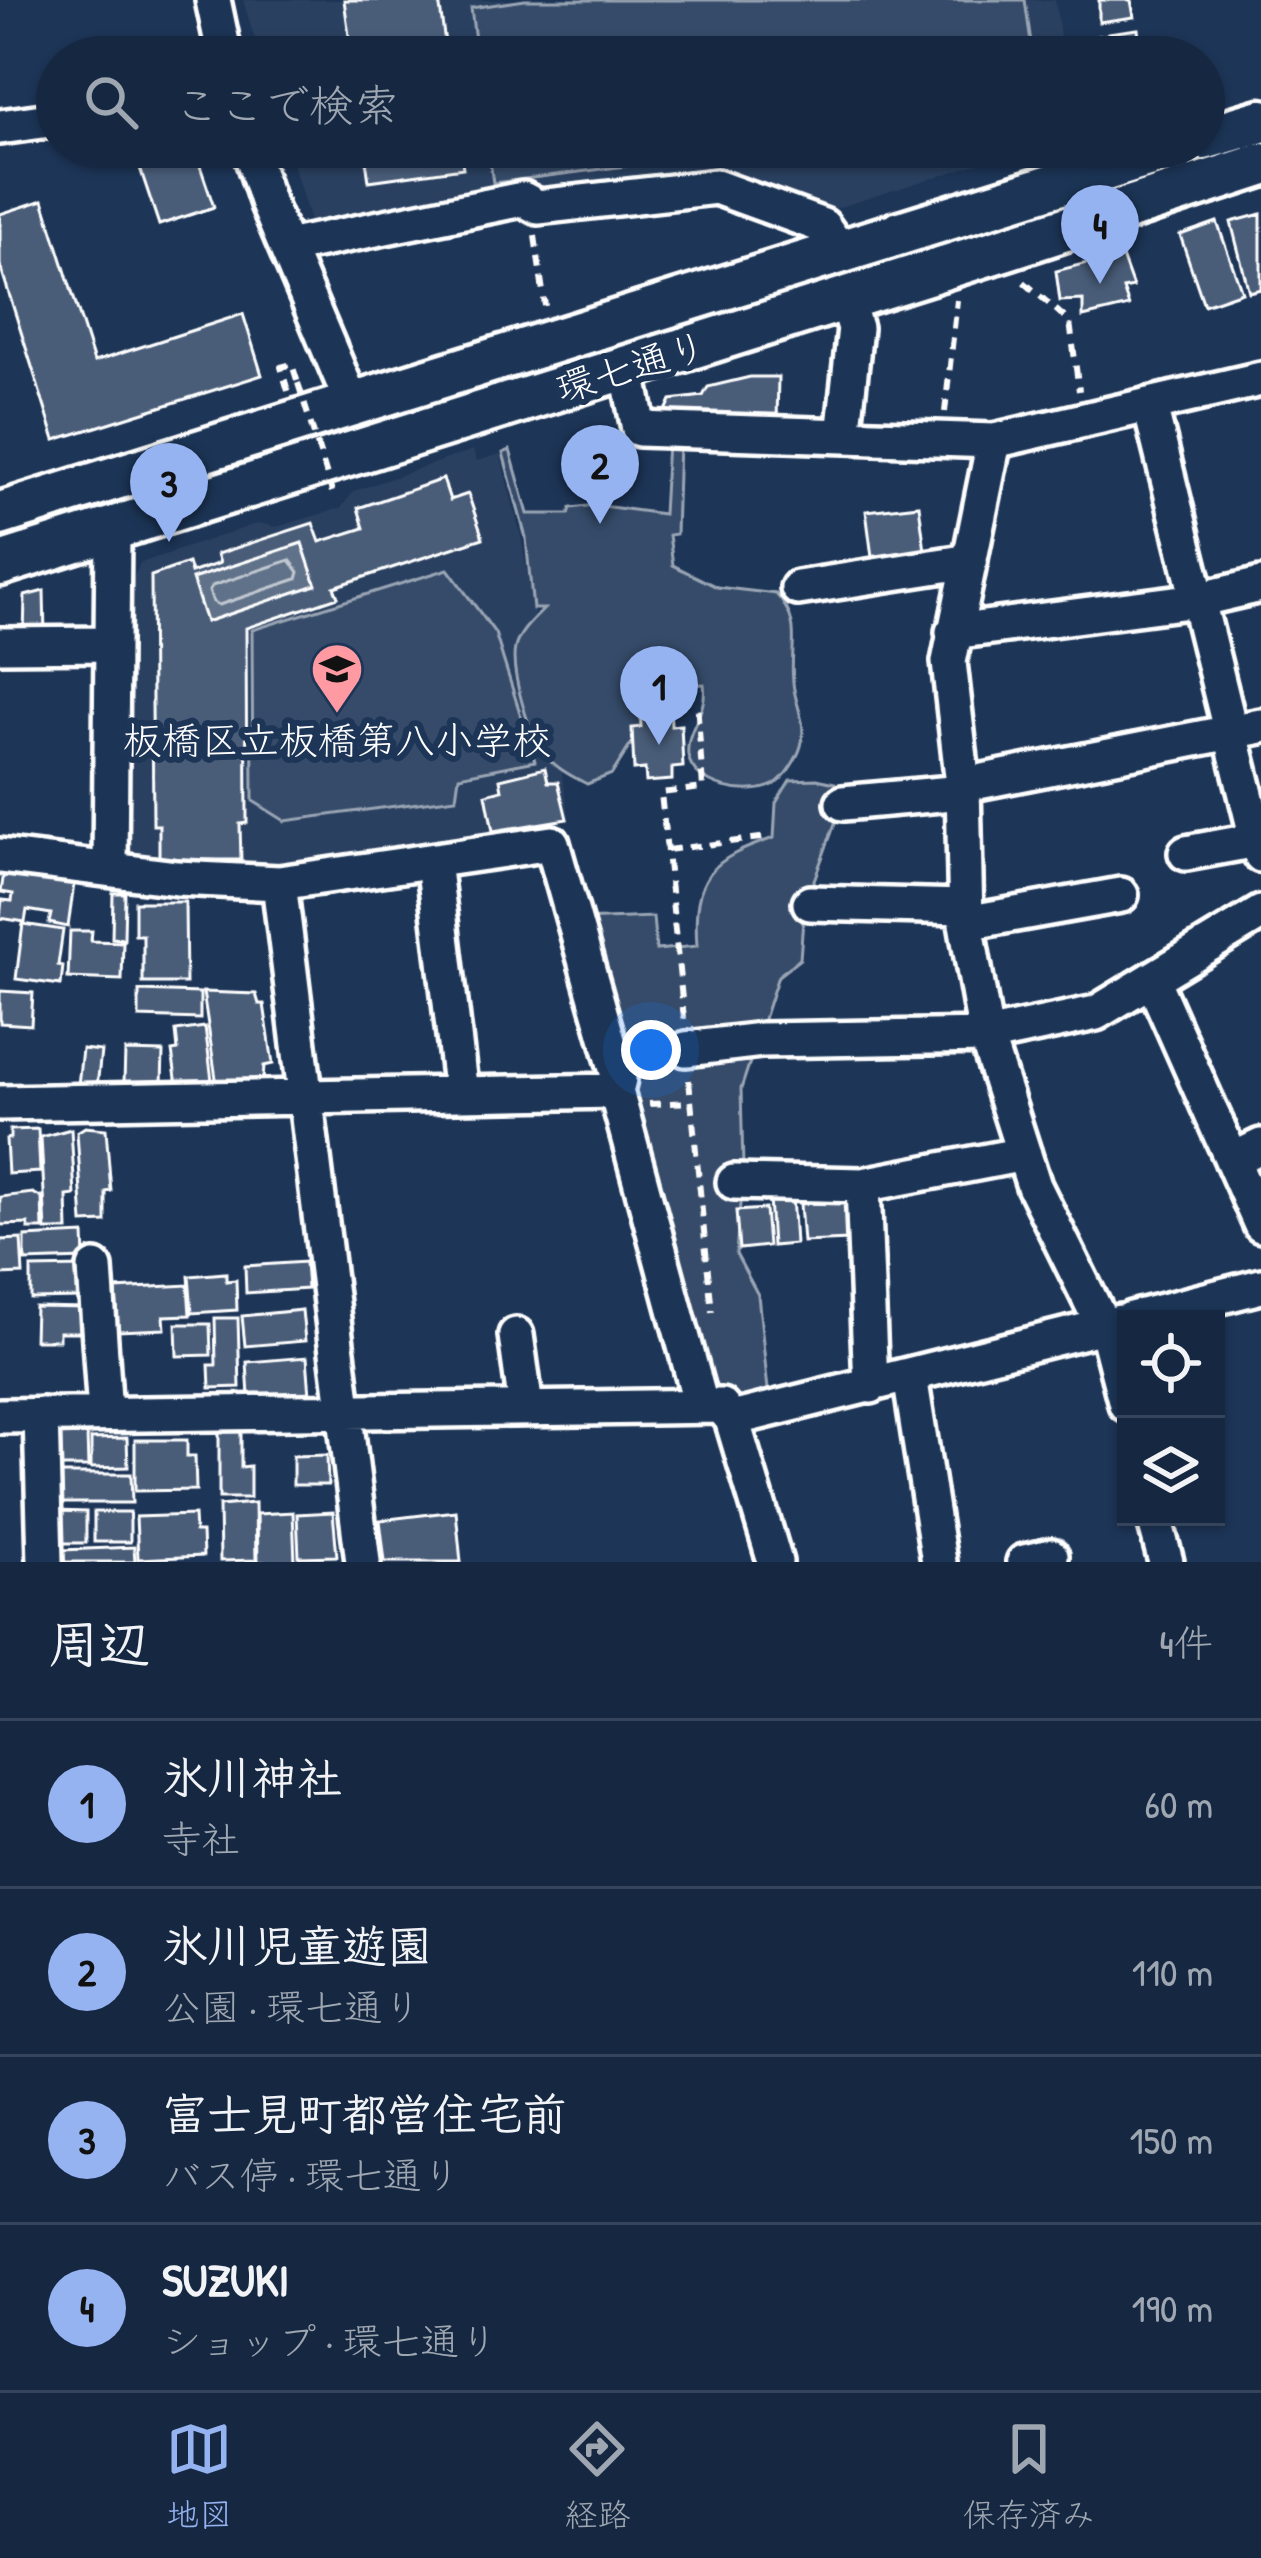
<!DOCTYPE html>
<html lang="ja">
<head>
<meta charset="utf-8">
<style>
	body { margin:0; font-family:"Patrick Hand","Klee One",sans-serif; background:#1f3048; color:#f1f3f6 }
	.controls { position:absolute; right:36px; bottom:36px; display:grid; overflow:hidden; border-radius:0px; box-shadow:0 3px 9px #0004 }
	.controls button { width:108px; height:108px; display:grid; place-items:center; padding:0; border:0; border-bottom:3px solid #35445a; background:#162841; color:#f1f3f6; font:60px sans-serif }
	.you { position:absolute; left:651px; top:1050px; width:42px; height:42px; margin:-30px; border:9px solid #fff; border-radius:50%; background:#1a73e8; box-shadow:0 0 0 18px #1a73e833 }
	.badge { display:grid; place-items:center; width:78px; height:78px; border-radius:50%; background:#95b2f1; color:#111; font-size:39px; font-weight:700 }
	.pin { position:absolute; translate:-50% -99px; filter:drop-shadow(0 3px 6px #0008) }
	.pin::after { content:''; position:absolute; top:63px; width:42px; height:36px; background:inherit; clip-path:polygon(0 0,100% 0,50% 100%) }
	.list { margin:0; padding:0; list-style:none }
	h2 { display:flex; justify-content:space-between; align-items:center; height:156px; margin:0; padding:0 48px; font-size:51px }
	h2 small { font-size:39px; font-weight:400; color:#9ea6b1 }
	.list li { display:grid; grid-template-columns:78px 1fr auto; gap:36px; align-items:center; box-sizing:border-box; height:168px; padding:0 48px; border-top:3px solid #35445a }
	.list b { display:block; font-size:45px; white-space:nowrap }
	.list p { margin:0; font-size:39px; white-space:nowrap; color:#9ea6b1 }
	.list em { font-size:39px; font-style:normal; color:#9ea6b1 }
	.icon { flex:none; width:66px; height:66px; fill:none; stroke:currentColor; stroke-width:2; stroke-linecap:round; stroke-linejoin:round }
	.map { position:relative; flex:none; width:1261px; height:1562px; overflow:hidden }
	.search { position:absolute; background:#162841; box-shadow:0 3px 9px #0004; left:36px; right:36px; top:36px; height:132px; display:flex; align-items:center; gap:30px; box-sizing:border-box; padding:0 42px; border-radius:66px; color:#9ea6b1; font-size:45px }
	.sheet { height:828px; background:#162841 }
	nav { display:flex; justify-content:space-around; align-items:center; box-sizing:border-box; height:168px; border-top:3px solid #35445a; background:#162841; font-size:33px; color:#9ea6b1 }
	nav a { display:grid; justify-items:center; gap:6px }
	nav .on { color:#95b2f1 }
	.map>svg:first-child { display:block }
	.built { fill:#2a4161 }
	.green { fill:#364b69; stroke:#9aa5b4; stroke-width:3 }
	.water { fill:#617289; stroke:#a0aab8; stroke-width:3 }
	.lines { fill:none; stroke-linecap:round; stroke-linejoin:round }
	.shore { stroke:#c0c7d0; stroke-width:3 }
	.building { fill:#4a5d79; stroke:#fff; stroke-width:3; fill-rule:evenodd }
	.minor-casing { stroke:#fff; stroke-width:42 }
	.major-casing { stroke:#fff; stroke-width:51 }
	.path { stroke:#fff; stroke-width:6; stroke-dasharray:12 9; stroke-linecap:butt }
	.minor { stroke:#1d3557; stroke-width:33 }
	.major { stroke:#1d3557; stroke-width:42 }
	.path-bridge { stroke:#fff; stroke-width:6; stroke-dasharray:12 9; stroke-linecap:butt }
	.labels { text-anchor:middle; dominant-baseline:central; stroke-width:12; stroke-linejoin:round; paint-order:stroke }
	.street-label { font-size:39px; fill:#fff; stroke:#1d3557 }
	.poi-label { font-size:39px; fill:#fff; stroke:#1d3557 }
</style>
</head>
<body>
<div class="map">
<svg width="1261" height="1562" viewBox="0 0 1261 1562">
	<rect width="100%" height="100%" fill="#1d3557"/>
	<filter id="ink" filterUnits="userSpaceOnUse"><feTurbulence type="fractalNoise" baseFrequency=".00833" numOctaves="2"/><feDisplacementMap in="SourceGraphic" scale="24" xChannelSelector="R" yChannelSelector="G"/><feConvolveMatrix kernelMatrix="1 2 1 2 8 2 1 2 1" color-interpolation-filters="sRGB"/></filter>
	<g filter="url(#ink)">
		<path class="built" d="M243,0H1055L1063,57H260Z
			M288,147H1031L824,212L720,175L311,225Z
			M473,450L477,461L500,454L521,537L570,820L297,863L185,866L136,861L122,834L126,595L140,563L259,523L276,527L341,508L354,491Z"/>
		<path class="green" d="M525,0H1025L1033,57H477L471,8Z
			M488,147H775L493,183Z
			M667,442H679L676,534L669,535L673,565L717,587L776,594C804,626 789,644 793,682C794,702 808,723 801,746C798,757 785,778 775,784C750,798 693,788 688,755C685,729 708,714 704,684L647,687V719L612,774L587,784C569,775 552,766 541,749C528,729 510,671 515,648C519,632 533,620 544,609H533L526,538L503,453L510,450L528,514H569L571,508L595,505L663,514Z
			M448,569L495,633L535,761L459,776L456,798L285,821L253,801L252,630Z
			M817,779L835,783L840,810L804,907L800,959L778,976L741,1089L743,1167L736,1254L758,1295L769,1399L732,1404L710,1394L581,920L653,917L656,950L697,946C692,875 711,859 774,838L776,803L790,780Z"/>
		<path class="water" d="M302,543L316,585L206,622L192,579Z"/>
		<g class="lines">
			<path class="shore" d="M290,560L299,572L297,579L219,605L213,602L209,591L212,586Z"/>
		</g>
		<path class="building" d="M344,0H439L447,57H352Z
			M1099,0H1131L1134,17L1099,22Z
			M1138,29L1141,57H1112L1108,33Z
			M1105,35L1107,57H1070L1068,40Z
			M364,147H460L463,168L369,181Z
			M195,151L214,207L159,225L140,168Z
			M43,200L94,362L243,314L262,375L55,440L0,265V214Z
			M1261,214V289L1249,292L1231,222Z
			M1217,222L1242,292L1204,305L1180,235Z
			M1121,254L1133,287L1123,289L1129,306L1083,317V300L1060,301L1056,271Z
			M750,377H778L777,421L664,415L671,400L703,396L708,387Z
			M443,479L450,500L468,494L483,538L334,587L338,597L246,628L247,823L240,824L241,860H159V825H153L151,576L188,563L191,573L220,563L217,554L313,523L320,542L364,528L358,508ZM302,543L316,585L206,622L192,579Z
			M919,505L925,551L872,557L866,511Z
			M44,591L45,636L24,638L25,596Z
			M669,678L671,726L681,725L683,767L672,768V780L646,782L645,769L634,770L632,728L641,727L639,679Z
			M545,768L548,782H558L567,819L493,831L486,794L502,790L500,779Z
			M4,872L74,884L68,927L49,923L51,914L27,910L25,922L0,918L2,900L12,901L13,894L1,892Z
			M113,893H125L124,939L112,938Z
			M135,902H185L186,983H143V935H135Z
			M23,924L63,930L58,965L63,966L61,985L16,979Z
			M70,931H92L91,941L123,942L122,980L68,978Z
			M0,991L33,993L31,1025L0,1023Z
			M139,991L200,993V1019L139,1017Z
			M203,992L256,994L259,1004H264L273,1064L264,1066L263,1079L217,1085Z
			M205,1027L212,1080L177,1085L172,1051L178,1050L176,1031Z
			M82,1049L101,1051L97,1087L78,1085Z
			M125,1051L163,1052L162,1084L124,1082Z
			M85,1127L106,1129L111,1191L106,1192V1222L83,1223L77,1132Z
			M38,1129L40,1172L8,1174L6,1139L10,1138V1130Z
			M71,1129L75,1195L67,1196L68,1230H46L41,1137Z
			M33,1193L42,1198L43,1229H28V1224L0,1225V1197Z
			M792,1196L795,1244L772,1246L769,1198Z
			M847,1201L849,1240L803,1242L800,1204Z
			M765,1209L768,1246L739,1249L736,1211Z
			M84,1234L85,1259L25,1261V1237Z
			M21,1239L23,1274L0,1275V1240Z
			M305,1262L307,1289L246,1293L245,1266Z
			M84,1267L81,1298L31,1299V1268Z
			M226,1273V1281L236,1280L237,1310L192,1313L189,1276Z
			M188,1285L190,1315L164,1316L165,1329L118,1331L116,1289Z
			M35,1307L86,1308V1332H59V1340H34Z
			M302,1310L305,1341L245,1346L242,1316Z
			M215,1318H238L240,1387L210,1388L209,1365H216Z
			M176,1324H210L211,1355L177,1356Z
			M307,1357L310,1395L249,1397L247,1362Z
			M219,1431H241V1467L250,1466V1498H219Z
			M87,1434L88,1467H54V1435Z
			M127,1438L128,1467L91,1468V1439Z
			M135,1440H187V1456H195L196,1490L135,1491Z
			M327,1455L328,1485H293V1456Z
			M54,1474H131L132,1503H54Z
			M255,1503L256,1560L220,1561L219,1506Z
			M55,1511L86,1512V1543H55Z
			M456,1511L461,1562H385L380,1520Z
			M94,1512H130V1542H94Z
			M293,1512L295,1562H258L257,1514Z
			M333,1512L337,1556L299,1557L297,1514Z
			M194,1515L195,1532H202L203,1556L138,1559L136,1517Z
			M134,1547L135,1562H62V1550Z"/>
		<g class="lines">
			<g class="minor-casing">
				<path id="minor" d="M213,0L225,57
					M0,127L57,119
					M249,147L268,204L352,403
					M287,247L523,199L538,207L716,187L823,226L841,251
					M627,367L639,429L994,441L1261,379
					M1150,406L1261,855
					M843,436L855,328L846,299
					M994,441L949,662L963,785L966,923L986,1036L1034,1186L1109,1338L1126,1404
					M798,588L970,561
					M953,632L1197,600L1261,585
					M0,645L112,644
					M963,785L1261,726
					M843,803L963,792
					M1186,853L1257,840
					M0,856L177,878L279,883L552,843L619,1079L616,1091L701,1405
					M433,861L461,1094
					M110,869L113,531
					M279,883L363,1562
					M810,903L965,907
					M966,923L1121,895
					M1152,979L1261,1225
					M686,1049L762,1040L986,1036L1096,1013L1261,913
					M0,1103L616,1091
					M1232,1160L1261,1146
					M734,1182L863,1185L1024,1154
					M863,1185L871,1386
					M95,1268L105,1414
					M1131,1319L1261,1286
					M516,1335L526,1408
					M910,1376L939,1562
					M41,1415L45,1562
					M0,1416L721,1406L732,1419L775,1562
					M732,1419L1120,1322
					M1154,1517L1166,1562
					M1024,1562L1051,1556"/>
			</g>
			<g class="major-casing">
				<path id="major" d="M1204,138L1261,121
					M0,514L1176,147
					M0,564L1007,248L1261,165"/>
			</g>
			<path class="path" d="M535,236L545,306
				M1024,282L1070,322L1079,391
				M288,391L281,367L292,364L298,383
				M945,412L957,300
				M667,850L768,837
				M684,1019L661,793L703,788L697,701
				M689,1080L712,1312
				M649,1104L690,1102"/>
			<use href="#minor" class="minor"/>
			<use href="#major" class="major"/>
			<path class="path-bridge" d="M298,383L332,492"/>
		</g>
	</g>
	<defs>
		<g id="school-pin" transform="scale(2.7)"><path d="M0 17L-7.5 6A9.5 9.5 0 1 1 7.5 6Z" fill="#ff9aa2" stroke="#1d3557"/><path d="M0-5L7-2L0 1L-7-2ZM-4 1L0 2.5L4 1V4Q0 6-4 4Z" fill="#111"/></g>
	</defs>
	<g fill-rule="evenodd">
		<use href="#school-pin" x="337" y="669"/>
	</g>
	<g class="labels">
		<g class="street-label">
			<text transform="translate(631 366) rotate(-17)">環七通り</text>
		</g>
		<g class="poi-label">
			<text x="337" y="739">板橋区立板橋第八小学校</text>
		</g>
	</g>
</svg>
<div class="controls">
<button><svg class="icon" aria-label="locate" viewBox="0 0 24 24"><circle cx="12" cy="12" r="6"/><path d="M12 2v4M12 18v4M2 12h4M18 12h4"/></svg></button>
<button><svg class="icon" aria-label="layers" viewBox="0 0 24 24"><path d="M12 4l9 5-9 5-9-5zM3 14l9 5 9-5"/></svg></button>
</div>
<div class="you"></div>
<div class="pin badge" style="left:659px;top:745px">1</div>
<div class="pin badge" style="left:600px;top:524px">2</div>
<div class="pin badge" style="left:169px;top:542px">3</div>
<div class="pin badge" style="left:1100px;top:284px">4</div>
<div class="search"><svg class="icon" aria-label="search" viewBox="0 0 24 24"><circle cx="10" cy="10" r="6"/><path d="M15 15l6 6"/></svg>ここで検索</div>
</div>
<section class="sheet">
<h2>周辺<small>4件</small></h2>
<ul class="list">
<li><span class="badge">1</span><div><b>氷川神社</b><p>寺社</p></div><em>60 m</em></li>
<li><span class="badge">2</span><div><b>氷川児童遊園</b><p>公園 · 環七通り</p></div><em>110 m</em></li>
<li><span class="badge">3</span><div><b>富士見町都営住宅前</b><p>バス停 · 環七通り</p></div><em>150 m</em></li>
<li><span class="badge">4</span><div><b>SUZUKI</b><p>ショップ · 環七通り</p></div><em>190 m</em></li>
</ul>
</section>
<nav>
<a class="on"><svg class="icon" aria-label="map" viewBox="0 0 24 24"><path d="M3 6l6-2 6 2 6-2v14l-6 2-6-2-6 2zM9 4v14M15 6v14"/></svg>地図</a>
<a><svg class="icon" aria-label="directions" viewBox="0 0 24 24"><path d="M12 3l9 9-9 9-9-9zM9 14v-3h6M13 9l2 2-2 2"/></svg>経路</a>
<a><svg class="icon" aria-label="saved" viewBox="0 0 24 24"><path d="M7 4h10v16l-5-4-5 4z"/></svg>保存済み</a>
</nav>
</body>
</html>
